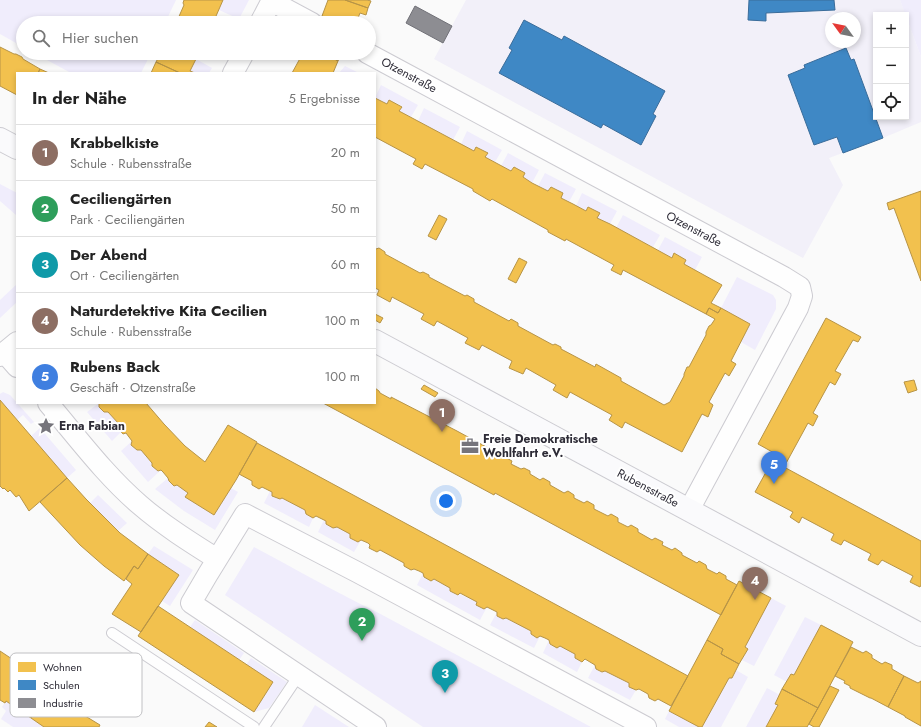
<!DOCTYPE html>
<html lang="de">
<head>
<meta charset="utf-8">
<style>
	body { margin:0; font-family:Jost,sans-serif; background:#f2f2f2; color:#222 }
	.controls { position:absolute; right:12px; top:12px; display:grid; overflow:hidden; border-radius:0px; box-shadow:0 2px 6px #0003 }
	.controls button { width:36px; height:36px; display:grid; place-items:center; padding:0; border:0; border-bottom:1px solid #e0e0e0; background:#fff; color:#222; font:20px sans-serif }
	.compass { position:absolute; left:825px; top:12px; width:36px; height:36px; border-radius:50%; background:#fff; box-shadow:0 2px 6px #0003; rotate:303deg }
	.you { position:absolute; left:446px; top:501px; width:14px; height:14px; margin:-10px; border:3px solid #fff; border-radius:50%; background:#1a73e8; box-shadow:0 0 0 6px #1a73e833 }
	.badge { display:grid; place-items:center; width:26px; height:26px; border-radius:50%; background:#0b8043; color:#fff; font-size:13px; font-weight:700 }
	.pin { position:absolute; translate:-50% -33px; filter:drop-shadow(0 1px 2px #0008) }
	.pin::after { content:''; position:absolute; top:21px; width:14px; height:12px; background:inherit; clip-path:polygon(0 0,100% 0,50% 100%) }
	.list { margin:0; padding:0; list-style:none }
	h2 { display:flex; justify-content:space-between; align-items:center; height:52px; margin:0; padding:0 16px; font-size:17px }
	h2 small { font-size:13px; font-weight:400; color:#767676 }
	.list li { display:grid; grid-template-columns:26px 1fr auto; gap:12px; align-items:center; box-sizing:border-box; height:56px; padding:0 16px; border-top:1px solid #e0e0e0 }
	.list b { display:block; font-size:15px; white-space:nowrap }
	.list p { margin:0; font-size:13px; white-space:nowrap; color:#767676 }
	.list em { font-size:13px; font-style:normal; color:#767676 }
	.icon { flex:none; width:22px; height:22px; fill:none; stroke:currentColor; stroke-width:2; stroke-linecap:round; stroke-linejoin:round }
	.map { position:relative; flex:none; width:921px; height:727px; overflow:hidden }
	.search { position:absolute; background:#fff; box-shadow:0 2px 6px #0003; left:16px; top:16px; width:360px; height:44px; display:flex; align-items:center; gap:10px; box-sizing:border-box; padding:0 14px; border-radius:22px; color:#767676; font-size:15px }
	.panel { position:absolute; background:#fff; box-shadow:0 2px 6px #0003; left:16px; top:72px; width:360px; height:332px; border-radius:0px }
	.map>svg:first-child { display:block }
	.built { fill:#f2f0f9; fill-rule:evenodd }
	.green { fill:#f0edfc }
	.homes { fill:#f2c14e; stroke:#b79447 }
	.schools { fill:#3f88c5; stroke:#3a6c9a }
	.industry { fill:#8d8d92; stroke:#707077 }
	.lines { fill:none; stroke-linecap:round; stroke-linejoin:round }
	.lane-casing { stroke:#cccbd1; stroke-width:12 }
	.street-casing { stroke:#cccbd1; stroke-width:22 }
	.secondary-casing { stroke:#cccbd1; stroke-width:24 }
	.lane { stroke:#fefefe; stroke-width:10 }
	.street { stroke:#fefefe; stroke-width:20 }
	.secondary { stroke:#fafafc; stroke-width:22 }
	.labels { text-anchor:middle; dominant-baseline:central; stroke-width:4; stroke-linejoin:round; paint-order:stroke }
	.street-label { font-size:12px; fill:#2e2c37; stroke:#fff }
	.poi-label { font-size:12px; font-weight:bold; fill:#2e2c37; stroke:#fff; text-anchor:start }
	.key { fill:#fff; stroke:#c0c0c3; stroke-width:1 }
	.key-label { font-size:11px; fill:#2e2c37 }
</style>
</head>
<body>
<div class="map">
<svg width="921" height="727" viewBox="0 0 921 727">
	<rect width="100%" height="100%" fill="#fafafa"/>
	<path class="built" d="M466,0H900L906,15H876V117H906V16L921,57V122L883,138L829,158L843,185L803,258L434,59ZM831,18H855V42H831Z"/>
	<path class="green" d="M0,0H176L165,23H23V47L0,34Z
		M223,0H249L239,19L219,10Z
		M900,0H921V57Z
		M34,53H151L141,73H71Z
		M202,53H220L216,60Z
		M196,59L212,68L209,73H195L190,71Z
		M345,66L359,73H339Z
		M381,85L418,105L411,117L399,111L402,106L390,100L387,104L375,98Z
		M424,108L460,127L453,140L418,121Z
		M467,131L502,150L495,162L485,157L487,152L477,147L474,151L461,144Z
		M508,153L539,170L532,183L523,177L525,173L514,167L511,171L501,166Z
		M545,173L576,189L569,202L561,198L563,193L551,187L548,191L538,186Z
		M0,184L17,193V214L16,215L0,201Z
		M582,193L617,211L610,224L597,218L599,213L588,207L586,211L576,206Z
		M623,215L660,235L653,247L616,228Z
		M665,237L702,257L695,270L684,264L686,260L675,253L672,258L658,250Z
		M737,277L773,295L776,300V309L755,350L741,342L750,324L721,308Z
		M17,284V302L0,318V300Z
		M3,392L10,395L34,422L31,424L23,415L17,420L0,400V394Z
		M99,403V407L104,412H108L119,424L118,428L121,432L112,441L87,412Z
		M40,428L76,470L67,478L31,436Z
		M132,441V445L137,450H141L152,463V466L158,471L161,470L148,482L121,451Z
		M168,478L169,481L174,486L177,485L188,493L185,497L214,515L231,488L238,492L215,530L184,511L155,489Z
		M270,491L272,492V496L280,499L282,498L305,510L306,514L313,518L309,527L264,503Z
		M98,495L127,523L118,531L90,503Z
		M324,520L326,521V524L333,528L337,527L361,540L354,552L318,532Z
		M154,546L193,570L170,606L162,601L179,575L148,554Z
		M254,547C294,568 333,591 373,610L591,727H423L225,595Z
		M423,573L424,577L431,581L434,579L450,588V591L457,595L459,594L477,602V605L484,609L487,607L480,620L417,585Z
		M771,598L786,606L754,666L742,660L748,649L745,647Z
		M497,612V616L503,619L506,618L531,631V634L537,638L540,636L534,648L490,625Z
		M805,617L821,625L794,675L791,674L787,682L774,675Z
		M195,620L244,653L239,660L190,627Z
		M549,640L550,644L557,648L560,646L573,653L575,654V658L582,662L577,672L543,653Z
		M251,658L287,682L269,708L254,712L246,665Z
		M595,665L596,669L602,672L605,671L629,683V687L636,690L630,700L588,678Z
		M736,670L748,677L721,727H702L729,678H732Z
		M767,688L780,695L775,704L778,705L766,727H746Z
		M6,701L44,727H13L1,719L6,711L2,707Z
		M315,705L349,727H302Z
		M669,711L699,727H679L665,719Z"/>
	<path class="homes" d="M184,0H223L213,23H181L177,21L184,5L183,3Z
		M328,0H345L368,8L366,15L360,13L356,23H337L322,16Z
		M345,0H367L371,1L368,8Z
		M322,16L337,23H319Z
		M0,47L14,54H16L22,57L23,59L40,69L38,73H17V95L0,86Z
		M161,53H199L190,71L195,73H180L156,62Z
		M303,53H324L338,61L333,73H292Z
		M324,53H342L338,61Z
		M156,62L180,73H151Z
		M40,69L49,73H38Z
		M375,98L387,104L389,100L402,107L399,111L474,151L476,147L488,153L485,157L511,171L514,167L525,173L523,177L532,183L548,191L551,187L563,193L561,198L573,204L586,211L588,207L600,213L597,218L610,224L672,258L674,253L686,260L684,264L722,285L711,303L721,308L718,313L709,308L706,314L623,270L621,275L611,270L614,265L566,239L565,241L548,232V230L492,199L490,201L473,191V189L425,164L422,169L413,164L416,159L375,137Z
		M921,191V281L894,208L889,210L887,203Z
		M439,215L447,219L436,240L428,236Z
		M375,248L376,249L379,248L385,252V254L420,273L423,272L429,275V277L465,296L467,295L474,299V302L509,321L511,319L518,323V326L553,345L555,344L561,347V349L595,367L596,364L621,378V381L664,405L670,402L684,376V374L687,367H689L706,335V332L709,326L711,325L715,319L706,314L709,308L718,313L721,308L750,324L731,361L736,364L729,376L725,373L709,402L713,405L708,417L702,414L682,452L625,422L622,428L609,420L612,415L570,392L567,398L553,390L556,385L526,368L523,374L509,368L512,361L482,345L479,350L465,343L468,338L437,321L434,326L421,319L424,314L392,297L390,302L377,295L379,290L375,288Z
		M519,258L527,262L516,283L508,279Z
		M375,314L383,318L380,323L375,320Z
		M826,318L861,337L858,342L853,340L835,371L841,374L835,385L830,382L813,413L818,416L813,426L808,423L784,467L921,541V585L920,587L910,582L913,576L882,560L878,565L868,560L871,554L844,540L841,545L831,540L834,534L802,517L799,523L790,517L793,512L755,492L776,454L758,444Z
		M914,380L917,390L908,393L904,382Z
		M424,385L438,393L435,397L421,389Z
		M375,388L379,391L380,393L391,399V397L457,431L512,461L511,464L521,469L524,468L530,471V474L540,480L543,478L550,482V485L564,493L568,491L574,495V498L584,503L587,501L594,505V509L608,516L611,514L618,518V522L628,527L631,525L638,529V532L652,540L655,538L663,542L662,545L672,550L675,548L682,553V555L697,563L699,561L706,565L707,569L717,574L719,572L726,576V579L737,585L721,615L495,493L494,495L323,403H375Z
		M0,400L67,478L29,511L19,495L16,497L10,490L8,492L4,488L3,489L0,486Z
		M99,403H146L164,424L185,446L205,462L228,425L257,442L236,480L214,515L185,497L188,493L177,485L174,486L169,481L168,478L163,472L161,470L158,471L152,466V463L141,450H137L131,445L132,441L126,433L123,434L118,428L119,424L108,412H104L99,407Z
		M257,443L688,676L671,706L658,699L655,701L649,698L648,694L639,689L636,690L629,687V683L605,671L602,672L596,669L595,665L585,659L582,662L575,658V654L573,653L560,646L557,648L550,644L549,640L545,638L540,636L537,638L531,634V631L506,618L503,619L497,616V612L487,607L484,609L476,605L477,602L460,593L458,595L450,591V588L434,579L431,581L424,577L423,573L419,571L414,569L411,570L404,566V563L380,550L377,552L369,548L370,545L368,543L361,540L358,542L350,538V534L337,527L333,528L326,524V521L316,516L313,518L306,514L305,510L282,498L280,499L272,496V492L262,487L259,489L252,485V481L239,474Z
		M67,478L86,499L120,533L148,554L138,569L134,566L124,581L104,566L80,545L40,502Z
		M148,554L179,575L141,632L112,614L132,584L126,579L134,566L138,569Z
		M739,581L771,598L745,647L748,649L739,664L721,654L723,649L707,640Z
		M158,606L273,682L254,712L138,636Z
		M821,625L853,642L818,708L782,689L791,674L794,675Z
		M707,640L723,649L721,654L739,664L732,678H729L702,727H699L669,711Z
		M851,647L863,653L866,651L872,655V658L882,664L885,662L892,665V669L904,676L888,707L871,698H870L850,688V686L844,683L845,681L835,676Z
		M0,651L51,685L31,718L6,701L5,703L0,700Z
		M904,676L918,683L921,681V726L905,717V716L888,707Z
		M830,686L839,690L819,727H814L809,724Z
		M782,689L818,708L807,727H766L778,705L775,704Z
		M48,691L75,708V706L83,712L82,714L100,725L99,727H44L31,718Z
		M209,722L217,727H205Z"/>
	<path class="schools" d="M749,0H834L835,10L766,13V21L748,20Z
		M524,20L562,40L564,36L665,91L653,114L656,116L641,145L603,124L601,128L499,73L512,50L509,48Z
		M846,48L851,60L854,59L883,138L843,153L837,137L814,145L788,75L805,68L804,65Z"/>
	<path class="industry" d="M415,6L452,26L443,43L406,23Z"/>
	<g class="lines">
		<g class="lane-casing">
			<path id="lane" d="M112,633L254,727
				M264,727L299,675"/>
		</g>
		<g class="street-casing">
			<path id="street" d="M271,1L312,23
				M260,23L272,0
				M367,53L784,277L800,287L802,296L798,308L689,510
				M233,73L244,53
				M4,352L17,367
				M0,356L17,342
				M48,403C77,437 105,475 140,505C163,525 190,542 217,559
				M376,727L191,603L208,574L245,514L357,572L646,727"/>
		</g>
		<g class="secondary-casing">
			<path id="secondary" d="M0,139L17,148
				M375,341L921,635"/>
		</g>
		<use href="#lane" class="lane"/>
		<use href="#street" class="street"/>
		<use href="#secondary" class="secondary"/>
	</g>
	<defs>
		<g id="sight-bare" transform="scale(1.38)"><path d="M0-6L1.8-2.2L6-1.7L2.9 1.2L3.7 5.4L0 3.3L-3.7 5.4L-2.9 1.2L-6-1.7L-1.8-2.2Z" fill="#75747b" stroke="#fff" stroke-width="2.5" paint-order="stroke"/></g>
		<g id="office-bare" transform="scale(1.38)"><path d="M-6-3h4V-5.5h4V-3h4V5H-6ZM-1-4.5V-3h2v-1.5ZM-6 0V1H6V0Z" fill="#75747b" stroke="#fff" stroke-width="2.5" paint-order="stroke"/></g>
	</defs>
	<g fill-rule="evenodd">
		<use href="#sight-bare" x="46" y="426"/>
		<use href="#office-bare" x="470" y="446"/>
	</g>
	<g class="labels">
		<g class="street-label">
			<text transform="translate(409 75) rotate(28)">Otzenstraße</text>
			<text transform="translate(694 229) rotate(28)">Otzenstraße</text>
			<text transform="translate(648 488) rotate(28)">Rubensstraße</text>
		</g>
		<g class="poi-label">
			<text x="59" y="426">Erna Fabian</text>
			<text x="483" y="439">Freie Demokratische<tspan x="483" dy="14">Wohlfahrt e.V.</tspan></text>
		</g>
	</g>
	<rect x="10" y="653" width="132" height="64" rx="6" class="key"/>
	<rect x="18" y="662" width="18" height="10" fill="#f2c14e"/>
	<rect x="18" y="680" width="18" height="10" fill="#3f88c5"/>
	<rect x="18" y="698" width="18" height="10" fill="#8d8d92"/>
	<g class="key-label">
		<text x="43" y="671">Wohnen</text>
		<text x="43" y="689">Schulen</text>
		<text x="43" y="707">Industrie</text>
	</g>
</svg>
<div class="controls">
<button>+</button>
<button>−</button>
<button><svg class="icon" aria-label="locate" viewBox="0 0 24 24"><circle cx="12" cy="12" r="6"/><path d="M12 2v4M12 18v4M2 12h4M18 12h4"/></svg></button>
</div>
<svg class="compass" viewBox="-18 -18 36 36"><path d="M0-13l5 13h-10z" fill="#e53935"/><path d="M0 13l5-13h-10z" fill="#767676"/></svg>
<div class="you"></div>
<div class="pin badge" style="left:442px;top:432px;background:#8d6e63">1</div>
<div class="pin badge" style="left:362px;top:641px;background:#2e9e5b">2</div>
<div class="pin badge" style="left:445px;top:693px;background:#0f9aa8">3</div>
<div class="pin badge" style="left:755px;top:600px;background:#8d6e63">4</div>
<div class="pin badge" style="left:774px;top:484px;background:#3f7fe0">5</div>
<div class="search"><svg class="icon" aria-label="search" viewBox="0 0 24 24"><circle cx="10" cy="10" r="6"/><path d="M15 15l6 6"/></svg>Hier suchen</div>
<section class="panel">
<h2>In der Nähe<small>5 Ergebnisse</small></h2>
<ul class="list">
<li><span class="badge" style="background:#8d6e63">1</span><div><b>Krabbelkiste</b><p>Schule · Rubensstraße</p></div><em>20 m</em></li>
<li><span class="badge" style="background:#2e9e5b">2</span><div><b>Ceciliengärten</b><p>Park · Ceciliengärten</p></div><em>50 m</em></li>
<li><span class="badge" style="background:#0f9aa8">3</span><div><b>Der Abend</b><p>Ort · Ceciliengärten</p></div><em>60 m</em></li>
<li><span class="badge" style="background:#8d6e63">4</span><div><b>Naturdetektive Kita Cecilien</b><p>Schule · Rubensstraße</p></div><em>100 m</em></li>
<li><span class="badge" style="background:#3f7fe0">5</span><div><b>Rubens Back</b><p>Geschäft · Otzenstraße</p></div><em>100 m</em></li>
</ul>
</section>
</div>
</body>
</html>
